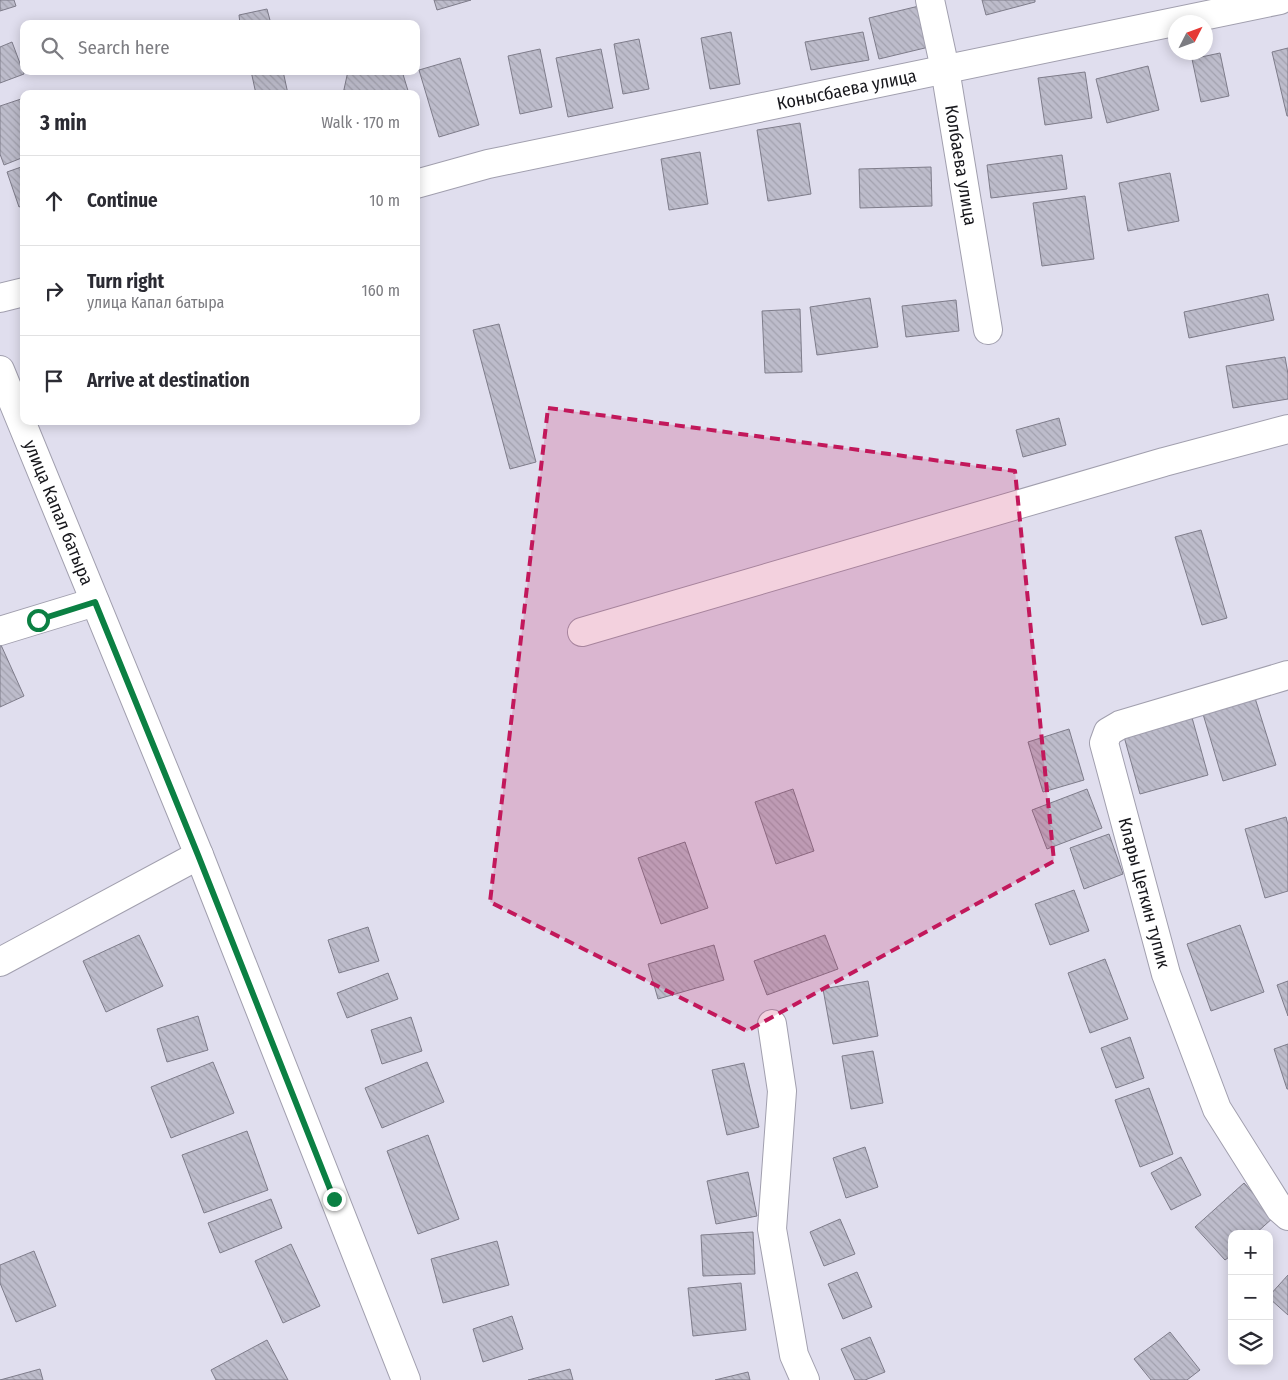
<!DOCTYPE html>
<html lang="en">
<head>
<meta charset="utf-8">
<style>
	body { margin:0; font-family:"Fira Sans Condensed",sans-serif; background:#f7f7f7; color:#2b2b33 }
	.controls { position:absolute; right:15px; bottom:15px; display:grid; overflow:hidden; border-radius:10px; box-shadow:0 2px 12px #0003 }
	.controls button { width:45px; height:45px; display:grid; place-items:center; padding:0; border:0; border-bottom:1px solid #e1e1e2; background:#fff; color:#2b2b33; font:25px sans-serif }
	.compass { position:absolute; left:1168px; top:15px; width:45px; height:45px; border-radius:50%; background:#fff; box-shadow:0 2px 12px #0003; rotate:48deg }
	.stop { position:absolute; width:15px; height:15px; margin:-11px; border:4px solid #0b8043; border-radius:50%; background:#fff }
	.stop.end { background:#0b8043; border-color:#fff; box-shadow:0 1px 5px #0008 }
	.list { margin:0; padding:0; list-style:none }
	h2 { display:flex; justify-content:space-between; align-items:center; height:65px; margin:0; padding:0 20px; font-size:21px }
	h2 small { font-size:16px; font-weight:400; color:#7c7c81 }
	.list li { display:grid; grid-template-columns:32px 1fr auto; gap:15px; align-items:center; box-sizing:border-box; height:90px; padding:0 20px; border-top:1px solid #e1e1e2 }
	.list b { display:block; font-size:19px; white-space:nowrap }
	.list p { margin:0; font-size:16px; white-space:nowrap; color:#7c7c81 }
	.list em { font-size:16px; font-style:normal; color:#7c7c81 }
	.icon { flex:none; width:28px; height:28px; fill:none; stroke:currentColor; stroke-width:2; stroke-linecap:round; stroke-linejoin:round }
	.map { position:relative; flex:none; width:1288px; height:1380px; overflow:hidden }
	.search { position:absolute; background:#fff; box-shadow:0 2px 12px #0003; left:20px; top:20px; width:400px; height:55px; display:flex; align-items:center; gap:12px; box-sizing:border-box; padding:0 18px; border-radius:10px; color:#7c7c81; font-size:19px }
	.panel { position:absolute; background:#fff; box-shadow:0 2px 12px #0003; left:20px; top:90px; width:400px; height:335px; border-radius:10px }
	.map>svg:first-child { display:block }
	.building { fill:url(#building-back-hatch); stroke:#7e7c8a }
	.lines { fill:none; stroke-linecap:round; stroke-linejoin:round }
	.minor-casing { stroke:#a19fae; stroke-width:30 }
	.major-casing { stroke:#a19fae; stroke-width:30 }
	.minor { stroke:#fff; stroke-width:28 }
	.major { stroke:#fff; stroke-width:28 }
	.route { stroke:#0b8043; stroke-width:6 }
	.marked { fill:#c2185b; fill-opacity:0.2; stroke:#c2185b; stroke-width:4; stroke-dasharray:10 6; stroke-linejoin:round }
	.labels { text-anchor:middle; dominant-baseline:central; stroke-width:5; stroke-linejoin:round; paint-order:stroke }
	.street-label { font-size:18px; fill:#17171c; stroke:#e0deee }
</style>
</head>
<body>
<div class="map">
<svg width="1288" height="1380" viewBox="0 0 1288 1380">
	<defs>
		<pattern id="building-back-hatch" width="6" height="6" patternUnits="userSpaceOnUse" patternTransform="scale(1.25)"><rect width="6" height="6" fill="#bdbccb"/><path d="M-1 5l2 2M0 0l6 6M5-1l2 2" fill="none" stroke="#a2a1ae"/></pattern>
	</defs>
	<rect width="100%" height="100%" fill="#e0deee"/>
	<path class="building" d="M0,0H14L16,6L0,11Z
		M434,0H471L437,10Z
		M982,0H1035V2L986,15Z
		M919,6L929,47L879,59L869,18Z
		M267,9L271,24H240L239,15Z
		M731,32L740,84L710,89L701,38Z
		M863,32L869,60L811,70L805,42Z
		M639,39L649,89L623,94L614,44Z
		M12,42L24,74L0,83V47Z
		M1288,48V116H1287L1272,52Z
		M540,49L552,107L520,114L508,56Z
		M601,49L613,108L568,117L556,58Z
		M1220,53L1229,96L1201,102L1192,59Z
		M460,58L479,125L439,137L419,70Z
		M1148,66L1159,110L1107,123L1096,79Z
		M251,71H283L288,94H256Z
		M348,71H402L409,94H343Z
		M1085,72L1092,118L1045,125L1038,78Z
		M24,98V157L4,165L0,154V106Z
		M800,123L811,194L768,201L757,130Z
		M700,152L708,204L669,210L661,159Z
		M1062,155L1067,189L991,198L987,165Z
		M24,166V205L19,207L7,172Z
		M931,167L932,206L860,208L859,169Z
		M1170,173L1179,221L1128,231L1119,183Z
		M1085,196L1094,259L1042,266L1033,203Z
		M1268,294L1274,320L1189,338L1184,312Z
		M870,298L878,347L817,355L810,307Z
		M956,300L959,331L906,337L902,306Z
		M800,309L802,372L765,373L762,311Z
		M499,324L536,462L510,469L473,330Z
		M1285,357L1288,374V399L1233,408L1226,366Z
		M1059,418L1066,445L1023,457L1016,430Z
		M1201,530L1227,618L1202,625L1175,537Z
		M1,645L24,696L0,707V646Z
		M1255,698L1276,765L1223,781L1203,714Z
		M1191,714L1208,775L1140,794L1123,733Z
		M1069,729L1084,780L1043,792L1028,742Z
		M793,789L814,851L776,864L755,802Z
		M1087,789L1102,828L1047,849L1032,810Z
		M1286,817L1288,825V891L1265,898L1245,829Z
		M1109,834L1123,874L1084,889L1070,848Z
		M685,842L708,908L661,924L638,858Z
		M1074,890L1089,931L1050,945L1035,904Z
		M1240,925L1264,992L1211,1011L1187,944Z
		M368,927L379,961L339,973L328,940Z
		M139,935L163,986L106,1012L83,961Z
		M825,935L838,969L767,995L754,961Z
		M714,945L724,980L658,999L648,964Z
		M1105,959L1128,1019L1090,1033L1068,973Z
		M388,973L398,999L347,1018L337,993Z
		M868,981L878,1036L833,1044L823,989Z
		M1288,981V1016L1277,985Z
		M198,1016L208,1050L167,1062L157,1029Z
		M411,1017L422,1051L382,1064L371,1030Z
		M1130,1037L1144,1078L1116,1088L1101,1048Z
		M1288,1044V1089H1287L1274,1049Z
		M873,1051L883,1103L851,1109L842,1056Z
		M213,1062L234,1113L171,1138L151,1087Z
		M427,1062L444,1102L382,1128L365,1088Z
		M744,1063L759,1127L727,1135L712,1070Z
		M1149,1088L1173,1154L1140,1167L1115,1100Z
		M247,1131L268,1190L204,1213L182,1155Z
		M428,1135L459,1219L418,1234L387,1151Z
		M865,1147L878,1187L846,1198L833,1158Z
		M1181,1157L1201,1195L1171,1210L1151,1173Z
		M748,1172L757,1216L716,1224L707,1181Z
		M1244,1183L1274,1217L1255,1234H1232V1255L1225,1260L1195,1227Z
		M271,1199L282,1228L220,1253L208,1223Z
		M840,1219L855,1254L824,1266L810,1232Z
		M753,1232L755,1274L703,1276L701,1235Z
		M497,1241L509,1285L443,1303L431,1259Z
		M291,1244L320,1306L283,1323L255,1261Z
		M34,1251L56,1306L16,1322L0,1283V1265Z
		M857,1272L872,1307L843,1319L828,1284Z
		M1288,1275V1315L1269,1298V1296Z
		M741,1283L746,1330L693,1336L688,1288Z
		M512,1316L523,1349L483,1362L473,1329Z
		M1170,1332L1200,1370L1187,1380H1151L1134,1359Z
		M870,1337L885,1372L865,1380H855L841,1349Z
		M267,1340L288,1380H216L211,1370Z
		M40,1369L43,1380H0Z
		M570,1369L573,1380H528Z
		M748,1372L750,1380H715Z"/>
	<g class="lines">
		<g class="minor-casing">
			<g id="minor">
				<path id="s1" d="M930,0L945,69L988,330"/>
				<path id="s2" d="M416,184L488,164L1280,0"/>
				<path d="M0,298L24,292"/>
				<path d="M0,631L95,602"/>
				<path d="M582,632L1164,462L1288,429"/>
				<path id="s3" d="M1288,675L1120,725L1108,732L1104,743L1166,974L1217,1109L1280,1209L1288,1216"/>
				<path d="M0,962L199,855"/>
				<path d="M772,1024L782,1091L772,1229L794,1355L805,1380"/>
			</g>
		</g>
		<g class="major-casing">
			<g id="major">
				<path id="s4" d="M0,370L199,855L406,1380"/>
			</g>
		</g>
		<use href="#minor" class="minor"/>
		<use href="#major" class="major"/>
	</g>
	<g class="lines">
		<path class="route" d="M38,620L95,602L198,855L334,1199"/>
	</g>
	<path class="marked" d="M548,408L1015,471L1054,861L747,1031L490,902Z"/>
	<g class="labels">
		<g class="street-label">
			<text stroke="none"><textPath href="#s2" startOffset="441">Конысбаева улица</textPath></text>
			<text stroke="none"><textPath href="#s1" startOffset="168">Колбаева улица</textPath></text>
			<text stroke="none"><textPath href="#s4" startOffset="154">улица Капал батыра</textPath></text>
			<text stroke="none"><textPath href="#s3" startOffset="356">Клары Цеткин тупик</textPath></text>
		</g>
	</g>
</svg>
<div class="controls">
<button>+</button>
<button>−</button>
<button><svg class="icon" aria-label="layers" viewBox="0 0 24 24"><path d="M12 4l9 5-9 5-9-5zM3 14l9 5 9-5"/></svg></button>
</div>
<svg class="compass" viewBox="-18 -18 36 36"><path d="M0-13l5 13h-10z" fill="#e53935"/><path d="M0 13l5-13h-10z" fill="#7c7c81"/></svg>
<div class="stop" style="left:38px;top:620px"></div>
<div class="stop end" style="left:334px;top:1199px"></div>
<div class="search"><svg class="icon" aria-label="search" viewBox="0 0 24 24"><circle cx="10" cy="10" r="6"/><path d="M15 15l6 6"/></svg>Search here</div>
<section class="panel">
<h2>3 min<small>Walk · 170 m</small></h2>
<ul class="list">
<li><svg class="icon" aria-label="ahead" viewBox="0 0 24 24"><path d="M12 20V5M6 11l6-6 6 6"/></svg><div><b>Continue</b></div><em>10 m</em></li>
<li><svg class="icon" aria-label="right" viewBox="0 0 24 24"><path d="M7 20v-9h11M14 6l5 5-5 5"/></svg><div><b>Turn right</b><p>улица Капал батыра</p></div><em>160 m</em></li>
<li><svg class="icon" aria-label="arrive" viewBox="0 0 24 24"><path d="M6 21V4h12l-3 4 3 4H6"/></svg><div><b>Arrive at destination</b></div></li>
</ul>
</section>
</div>
</body>
</html>
